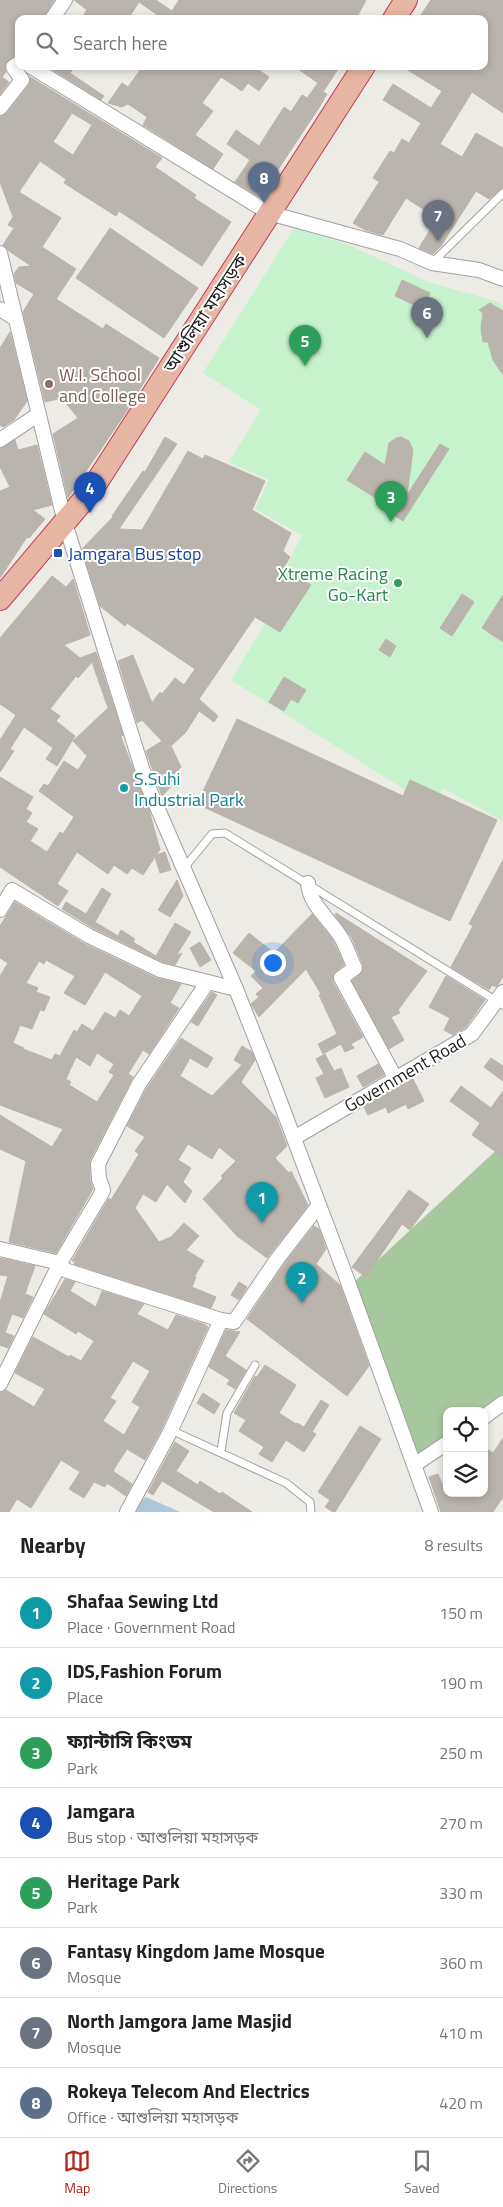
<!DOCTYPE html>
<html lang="en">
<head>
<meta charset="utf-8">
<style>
	body { margin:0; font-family:"Titillium Web","Noto Sans Bengali",sans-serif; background:#f2f2f2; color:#222 }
	.controls { position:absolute; right:15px; bottom:15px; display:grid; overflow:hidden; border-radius:10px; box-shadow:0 2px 8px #0003 }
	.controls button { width:45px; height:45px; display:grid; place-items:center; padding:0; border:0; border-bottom:1px solid #e0e0e0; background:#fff; color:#222; font:25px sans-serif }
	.you { position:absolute; left:272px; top:962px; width:18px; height:18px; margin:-12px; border:4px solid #fff; border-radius:50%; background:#1a73e8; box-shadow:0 0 0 8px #1a73e833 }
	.badge { display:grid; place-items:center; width:32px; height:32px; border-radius:50%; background:#b32518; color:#fff; font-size:16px; font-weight:700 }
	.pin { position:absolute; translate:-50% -41px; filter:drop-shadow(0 1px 2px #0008) }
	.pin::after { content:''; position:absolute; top:26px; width:18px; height:15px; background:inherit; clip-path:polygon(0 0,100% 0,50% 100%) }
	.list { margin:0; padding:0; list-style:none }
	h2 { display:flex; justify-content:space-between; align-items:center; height:65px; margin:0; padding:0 20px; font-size:21px }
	h2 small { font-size:16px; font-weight:400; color:#767676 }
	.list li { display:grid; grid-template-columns:32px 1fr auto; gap:15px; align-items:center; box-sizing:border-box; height:70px; padding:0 20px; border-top:1px solid #e0e0e0 }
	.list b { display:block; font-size:19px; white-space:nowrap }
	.list p { margin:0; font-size:16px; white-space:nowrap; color:#767676 }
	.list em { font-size:16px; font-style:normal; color:#767676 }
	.icon { flex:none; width:28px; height:28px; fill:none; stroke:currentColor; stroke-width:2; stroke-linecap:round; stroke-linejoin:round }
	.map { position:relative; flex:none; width:503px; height:1512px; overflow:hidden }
	.search { position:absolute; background:#fff; box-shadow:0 2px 8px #0003; left:15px; right:15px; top:15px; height:55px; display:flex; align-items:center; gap:12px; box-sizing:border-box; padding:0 18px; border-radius:10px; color:#767676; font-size:19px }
	.sheet { height:625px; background:#fff }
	nav { display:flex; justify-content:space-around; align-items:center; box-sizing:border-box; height:70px; border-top:1px solid #e0e0e0; background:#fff; font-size:14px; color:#767676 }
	nav a { display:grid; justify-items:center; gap:2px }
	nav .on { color:#b32518 }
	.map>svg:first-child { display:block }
	.forest { fill:#a7c89e }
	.park { fill:#c6f2cd }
	.water { fill:#aac8d6 }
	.building { fill:#bab4ae; stroke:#bdb3a9; fill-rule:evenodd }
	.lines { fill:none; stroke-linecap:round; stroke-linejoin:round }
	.service-casing { stroke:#a1a1a1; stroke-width:9 }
	.minor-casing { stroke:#a1a1a1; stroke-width:16 }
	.trunk-casing { stroke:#c4395d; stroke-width:24 }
	.service { stroke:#fff; stroke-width:7 }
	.minor { stroke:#fff; stroke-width:14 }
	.trunk { stroke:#e6b6a2; stroke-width:22 }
	.education-dot { fill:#8d6e63; stroke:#fff; stroke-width:2 }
	.transit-dot { fill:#1a4fb4; stroke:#fff; stroke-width:2 }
	.leisure-dot { fill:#2e9e5b; stroke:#fff; stroke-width:2 }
	.culture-dot { fill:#0f9aa8; stroke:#fff; stroke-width:2 }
	.labels { text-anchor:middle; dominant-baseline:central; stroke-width:4; stroke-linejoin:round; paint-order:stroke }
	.street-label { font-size:18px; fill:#1d1d1d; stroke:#fff }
	.education-label { font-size:18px; fill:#785e54; stroke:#fff; text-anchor:start }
	.transit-label { font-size:18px; fill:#164399; stroke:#fff; text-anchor:start }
	.leisure-label { font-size:18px; fill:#27864d; stroke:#fff; text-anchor:end }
	.culture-label { font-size:18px; fill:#0d838f; stroke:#fff; text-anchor:start }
</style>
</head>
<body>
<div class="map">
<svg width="503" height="1512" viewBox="0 0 503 1512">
	<rect width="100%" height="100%" fill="#edebe5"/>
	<path class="forest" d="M503,1144V1403L484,1411H447V1443L414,1465L350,1286Z"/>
	<path class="park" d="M294,228L351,246L431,283L496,301L503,306V821L443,788L434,808L231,680L263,627L299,575L287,566L302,535L255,509L269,480L229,462L261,410L203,373Z"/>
	<path class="water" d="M146,1497L180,1512H130Z"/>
	<path class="building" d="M0,0H54L43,19H19V54L5,64L6,72L2,77L9,82L0,94Z
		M74,0H156L172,11L179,0H366L356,19H163L139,2L128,19H81L87,10Z
		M431,0H503V113L472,92L440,144L462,157L476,133L503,148V187L489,199L476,191L441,246L433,254L419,248L437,218L406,198L383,235L365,230L353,223L379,182L373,178L390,151L394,153L402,139L409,143L421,123L383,100L393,84L431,108L442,91L401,66H484V19H418Z
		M47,66H75L70,73L104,96L101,100Z
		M143,66H253L269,77L259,91L248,83L242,91L221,77L202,103L213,111L195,135L223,154L213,169L143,125L147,117L128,104L122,107L108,103L122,83L128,87Z
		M294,66H340L323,92L327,94L320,106L260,197L235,182L250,160L227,144L236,130L259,146L284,107L291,112L302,95L307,98L318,83Z
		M30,77L162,158L155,167L196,195L194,198L231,222L202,266L119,211L116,216L64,183L66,179L40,161L19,192L61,218L42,247L76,269L56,299L103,329L106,324L159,358L124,415L68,498L53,434L78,418L62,398L45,402L23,312L34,294L16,283L14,274L19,267L31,266L9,251L3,245L14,228L8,225L13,217L0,182V117L7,113L29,85ZM72,113L92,125L73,155L53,142Z
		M110,228L198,288L164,338L76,278Z
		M402,280L430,293L423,309L395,296Z
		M490,303L503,311V375L493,360L488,342H483L481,328L483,313L479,310Z
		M10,332L27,401L14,420L3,427L0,425V348Z
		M165,437L177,444L119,529L142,530L188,451L203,459L205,455L265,481L252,510L291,533L283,551L290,557L283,569L311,585L280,632L255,617L199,699L218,716L214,722L199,711L186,732L171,746L181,767L174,774L177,780L162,796L146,751L162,741L142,720L137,723L118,661L133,655L152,703L160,692L162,694L175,678L184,685L195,669L127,623L125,626L100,606L82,549L113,517L112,516L143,471L145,472Z
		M401,437L409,441L413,450L407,495L440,444L449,449L403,521L376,504L379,500L347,480L365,452L385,465L389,443L396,438Z
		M15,440L18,450L37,445L52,505L33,510L45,519L29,538L27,537L0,578V491L10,487L0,467V449Z
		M52,576L66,587L73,579L90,635L64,645L80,658L96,652L123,735L121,737L149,810L160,850L156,855L165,852L171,870L160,873L155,857L143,875L132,868L127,874L114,865L108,874L77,852L57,884L68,891L58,906L0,867V777L33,797L26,809L32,813L26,822L38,829L30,841L47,852L60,832L63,834L74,817L39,791L44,784L48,786L64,761L78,770L87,756L73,741L108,708L92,662L78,678L76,676L50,709L60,716L56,721L75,736L57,766L46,759L53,748L24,727L10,749L14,751L0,772V740L16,715L0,704V638Z
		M462,594L474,602L452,636L440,628Z
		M503,595V642L482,628Z
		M386,639L396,646L390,657L379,650Z
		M284,677L306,690L298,703L291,699L284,711L269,702Z
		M237,719L403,796L410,780L497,820L450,921L197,804Z
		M503,860V976L498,985L496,987L492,985L489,990L451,967L473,926L469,924Z
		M177,880L183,896L170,917L158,910Z
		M102,888L111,894L95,922L118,936L121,930L135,939L133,942L156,956L175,923L191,932L176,956L182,953L175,965L163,962L93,928L62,909L66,902L86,914Z
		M15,902L85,944L156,978L181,984L170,1003L179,1008L149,1054L143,1050L128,1074L133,1077L90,1160V1180L93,1189L56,1253L9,1242L26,1161L0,1149V1115L52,1147L63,1129L0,1105V976L8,963L0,958V926ZM46,960L75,976L64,993L85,1005L105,972L142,996L129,1016L120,1010L115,1018L105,1012L93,1031L82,1024L77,1032L74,1030L60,1056L55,1054L52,1060L23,1049L24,1048L13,1043L20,1025L32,1029L40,1010L44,1011L50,997L36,992L38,988L26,983L39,961L44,964ZM97,1053L114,1064L109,1072L114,1075L97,1102L69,1085L71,1082L66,1079L76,1057L90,1066Z
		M336,913L427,971L398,1010L400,1013L391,1017L404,1040L389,1049L352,981L362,972L363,965L352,938L335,915Z
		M312,914L331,937L339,953L344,965L333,974V982L363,1037L351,1044L354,1048L345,1052L341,1044L323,1054L318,1044L337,1034L319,995L321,994L306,969L259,1017L251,1004L259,997L256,994L263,988L251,976L256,971L233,953L249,933L274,953Z
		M200,942L211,960L200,967L190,948Z
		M446,976L485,1000L466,1027L453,1035L444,1030L450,1018L429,1007Z
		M212,992L217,995L198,1026L191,1022Z
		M181,1038L213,1058L207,1068L190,1058L180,1076L212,1096L242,1065L234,1060L242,1046L252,1052L255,1060L241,1082L276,1117L287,1146L275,1158L289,1173L291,1171L308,1205L267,1258L237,1236L203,1199L223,1178L221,1176L236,1161L219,1147L212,1159L188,1144L178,1160L191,1168L183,1182L192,1191L185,1203L167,1184L156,1202L143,1194L135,1208L159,1242L171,1237L184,1223L199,1236L186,1250L204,1261L194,1277H196L192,1287L216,1297L211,1308L74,1264L75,1261H72L109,1198L111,1200L139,1154L135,1151L145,1137L127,1126L147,1088Z
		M325,1054L334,1071L341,1068L349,1087L325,1098L316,1078L324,1074L316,1059Z
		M491,1058L503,1066V1081L484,1067Z
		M378,1064L384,1075L363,1087L357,1076Z
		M413,1079L424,1101L408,1109L406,1104L388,1113L386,1107L368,1115L364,1107Z
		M461,1086L491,1108L503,1091V1157L472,1135L480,1123L450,1101Z
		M409,1190L429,1204L410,1230L402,1224L366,1277L352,1267Z
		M314,1226L319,1229L326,1249L316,1264L340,1285L369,1366L347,1396L247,1319L285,1263Z
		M0,1258L35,1266L25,1294L33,1297L23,1318L12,1314L5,1333L14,1336L8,1348L0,1345V1302L8,1276L0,1275Z
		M65,1279L75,1282L70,1291L96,1307L102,1291L144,1304L137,1314L168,1330L176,1315L204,1324L208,1327L163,1426L145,1460L127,1449L114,1469V1472L132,1484L126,1496L107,1483L105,1487L94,1482L84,1498L69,1489L80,1472L61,1460L31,1508L17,1499L9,1512H0V1393L6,1390L34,1407L45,1389L15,1373L33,1337L69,1357L70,1355L81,1361L94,1341L78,1331L76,1334L44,1314ZM133,1361L150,1371L132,1402L140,1407L124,1435L103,1421L116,1401L110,1398Z
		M239,1282L247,1287L239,1300L231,1295Z
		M226,1330L240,1332L225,1356L246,1370L235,1389L227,1384L230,1380L209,1367Z
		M265,1365L296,1385L279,1413L296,1424L297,1423L304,1427L321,1400L329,1405L312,1432L316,1434L304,1452L286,1440L272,1462L259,1454L264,1447L239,1431L246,1420L234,1413L255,1376L257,1377Z
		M203,1393L220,1404L214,1414L197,1403Z
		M360,1426L381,1439L335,1512H333L325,1507L330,1500L318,1492Z
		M503,1438V1497L493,1512H441L429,1477L438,1474L442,1484H447V1493H484V1447L493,1453Z
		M175,1442L189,1451L176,1471L198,1485L200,1481L220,1494L222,1492L252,1512H214L162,1481L153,1495L148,1492Z"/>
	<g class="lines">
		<g class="service-casing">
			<path id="service" d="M432,263L503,193
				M184,868L212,834L225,833L503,1005
				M171,1430L286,1483L310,1502L311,1512
				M221,1451L227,1413L255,1365"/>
		</g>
		<g class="minor-casing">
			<path id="minor" d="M52,19L65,0
				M30,66L269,213L400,249L432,263L479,270L503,279
				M0,108L22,80L13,67L19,63
				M0,253L65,523L147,784L236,989L270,1075L344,1271L431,1512
				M0,309L16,319
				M0,440L39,414
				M308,883C309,905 332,921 342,939C347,948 350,958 355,968L341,978L396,1079
				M0,910L12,890L89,936L160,970L236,989
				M294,1138L472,1034L503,992
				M0,1249L60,1263L65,1270L221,1320L234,1322L278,1258L319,1205
				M0,1384L60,1263L100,1196L103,1190L99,1179L98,1164L139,1084L207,983
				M484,1417L503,1403
				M414,1465L447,1443
				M127,1512L171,1430L221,1320"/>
		</g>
		<g class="trunk-casing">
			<path id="trunk" d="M394,19L406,0
				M0,599L91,491L364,66"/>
		</g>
		<use href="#service" class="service"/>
		<use href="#minor" class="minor"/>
		<use href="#trunk" class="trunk"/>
	</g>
	<circle class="education-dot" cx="49" cy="384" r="5"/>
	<rect class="transit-dot" x="53" y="548" width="10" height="10" rx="2.5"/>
	<circle class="leisure-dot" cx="398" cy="583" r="5"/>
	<circle class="culture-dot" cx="124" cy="788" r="5"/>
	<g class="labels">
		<g class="street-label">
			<text transform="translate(205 313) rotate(-57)">আশুলিয়া মহাসড়ক</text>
			<text transform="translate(405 1073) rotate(-30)">Government Road</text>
		</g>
		<g class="education-label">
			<text x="59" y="374">W.I. School<tspan x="59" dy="21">and College</tspan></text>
		</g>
		<g class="transit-label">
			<text x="68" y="553">Jamgara Bus stop</text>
		</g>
		<g class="leisure-label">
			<text x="388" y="573">Xtreme Racing<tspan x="388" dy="21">Go-Kart</tspan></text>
		</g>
		<g class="culture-label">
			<text x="134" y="778">S.Suhi<tspan x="134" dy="21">Industrial Park</tspan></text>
		</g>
	</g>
</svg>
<div class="controls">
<button><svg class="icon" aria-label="locate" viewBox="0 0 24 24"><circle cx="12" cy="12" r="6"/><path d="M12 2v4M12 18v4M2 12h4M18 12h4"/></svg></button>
<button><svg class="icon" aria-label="layers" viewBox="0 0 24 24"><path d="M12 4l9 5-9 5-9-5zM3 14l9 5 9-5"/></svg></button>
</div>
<div class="you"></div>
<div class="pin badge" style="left:262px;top:1223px;background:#0f9aa8">1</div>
<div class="pin badge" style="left:302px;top:1303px;background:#0f9aa8">2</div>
<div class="pin badge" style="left:391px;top:522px;background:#2e9e5b">3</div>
<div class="pin badge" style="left:90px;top:513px;background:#1a4fb4">4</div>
<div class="pin badge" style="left:305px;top:366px;background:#2e9e5b">5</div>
<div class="pin badge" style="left:427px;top:338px;background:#6b7280">6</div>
<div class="pin badge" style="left:438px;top:241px;background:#6b7280">7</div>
<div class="pin badge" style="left:264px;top:203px;background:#5c6f8a">8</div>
<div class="search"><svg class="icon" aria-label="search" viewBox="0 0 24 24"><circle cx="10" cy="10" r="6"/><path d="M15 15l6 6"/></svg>Search here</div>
</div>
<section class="sheet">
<h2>Nearby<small>8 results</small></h2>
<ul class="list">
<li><span class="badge" style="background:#0f9aa8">1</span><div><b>Shafaa Sewing Ltd</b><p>Place · Government Road</p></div><em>150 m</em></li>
<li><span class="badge" style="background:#0f9aa8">2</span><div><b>IDS,Fashion Forum</b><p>Place</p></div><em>190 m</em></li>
<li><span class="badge" style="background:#2e9e5b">3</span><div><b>ফ্যান্টাসি কিংডম</b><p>Park</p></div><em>250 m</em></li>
<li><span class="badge" style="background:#1a4fb4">4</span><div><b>Jamgara</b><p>Bus stop · আশুলিয়া মহাসড়ক</p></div><em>270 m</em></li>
<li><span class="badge" style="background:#2e9e5b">5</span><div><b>Heritage Park</b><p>Park</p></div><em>330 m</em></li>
<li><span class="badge" style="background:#6b7280">6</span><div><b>Fantasy Kingdom Jame Mosque</b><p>Mosque</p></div><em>360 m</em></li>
<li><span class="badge" style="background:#6b7280">7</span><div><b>North Jamgora Jame Masjid</b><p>Mosque</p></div><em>410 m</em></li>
<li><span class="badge" style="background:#5c6f8a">8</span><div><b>Rokeya Telecom And Electrics</b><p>Office · আশুলিয়া মহাসড়ক</p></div><em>420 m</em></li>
</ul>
</section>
<nav>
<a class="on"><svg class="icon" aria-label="map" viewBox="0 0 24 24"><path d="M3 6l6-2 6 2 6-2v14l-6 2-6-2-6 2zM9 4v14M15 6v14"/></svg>Map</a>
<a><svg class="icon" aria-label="directions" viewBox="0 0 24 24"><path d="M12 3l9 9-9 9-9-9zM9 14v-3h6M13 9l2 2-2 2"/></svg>Directions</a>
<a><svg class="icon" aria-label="saved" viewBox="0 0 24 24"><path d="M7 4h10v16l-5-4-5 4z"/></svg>Saved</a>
</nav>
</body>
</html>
